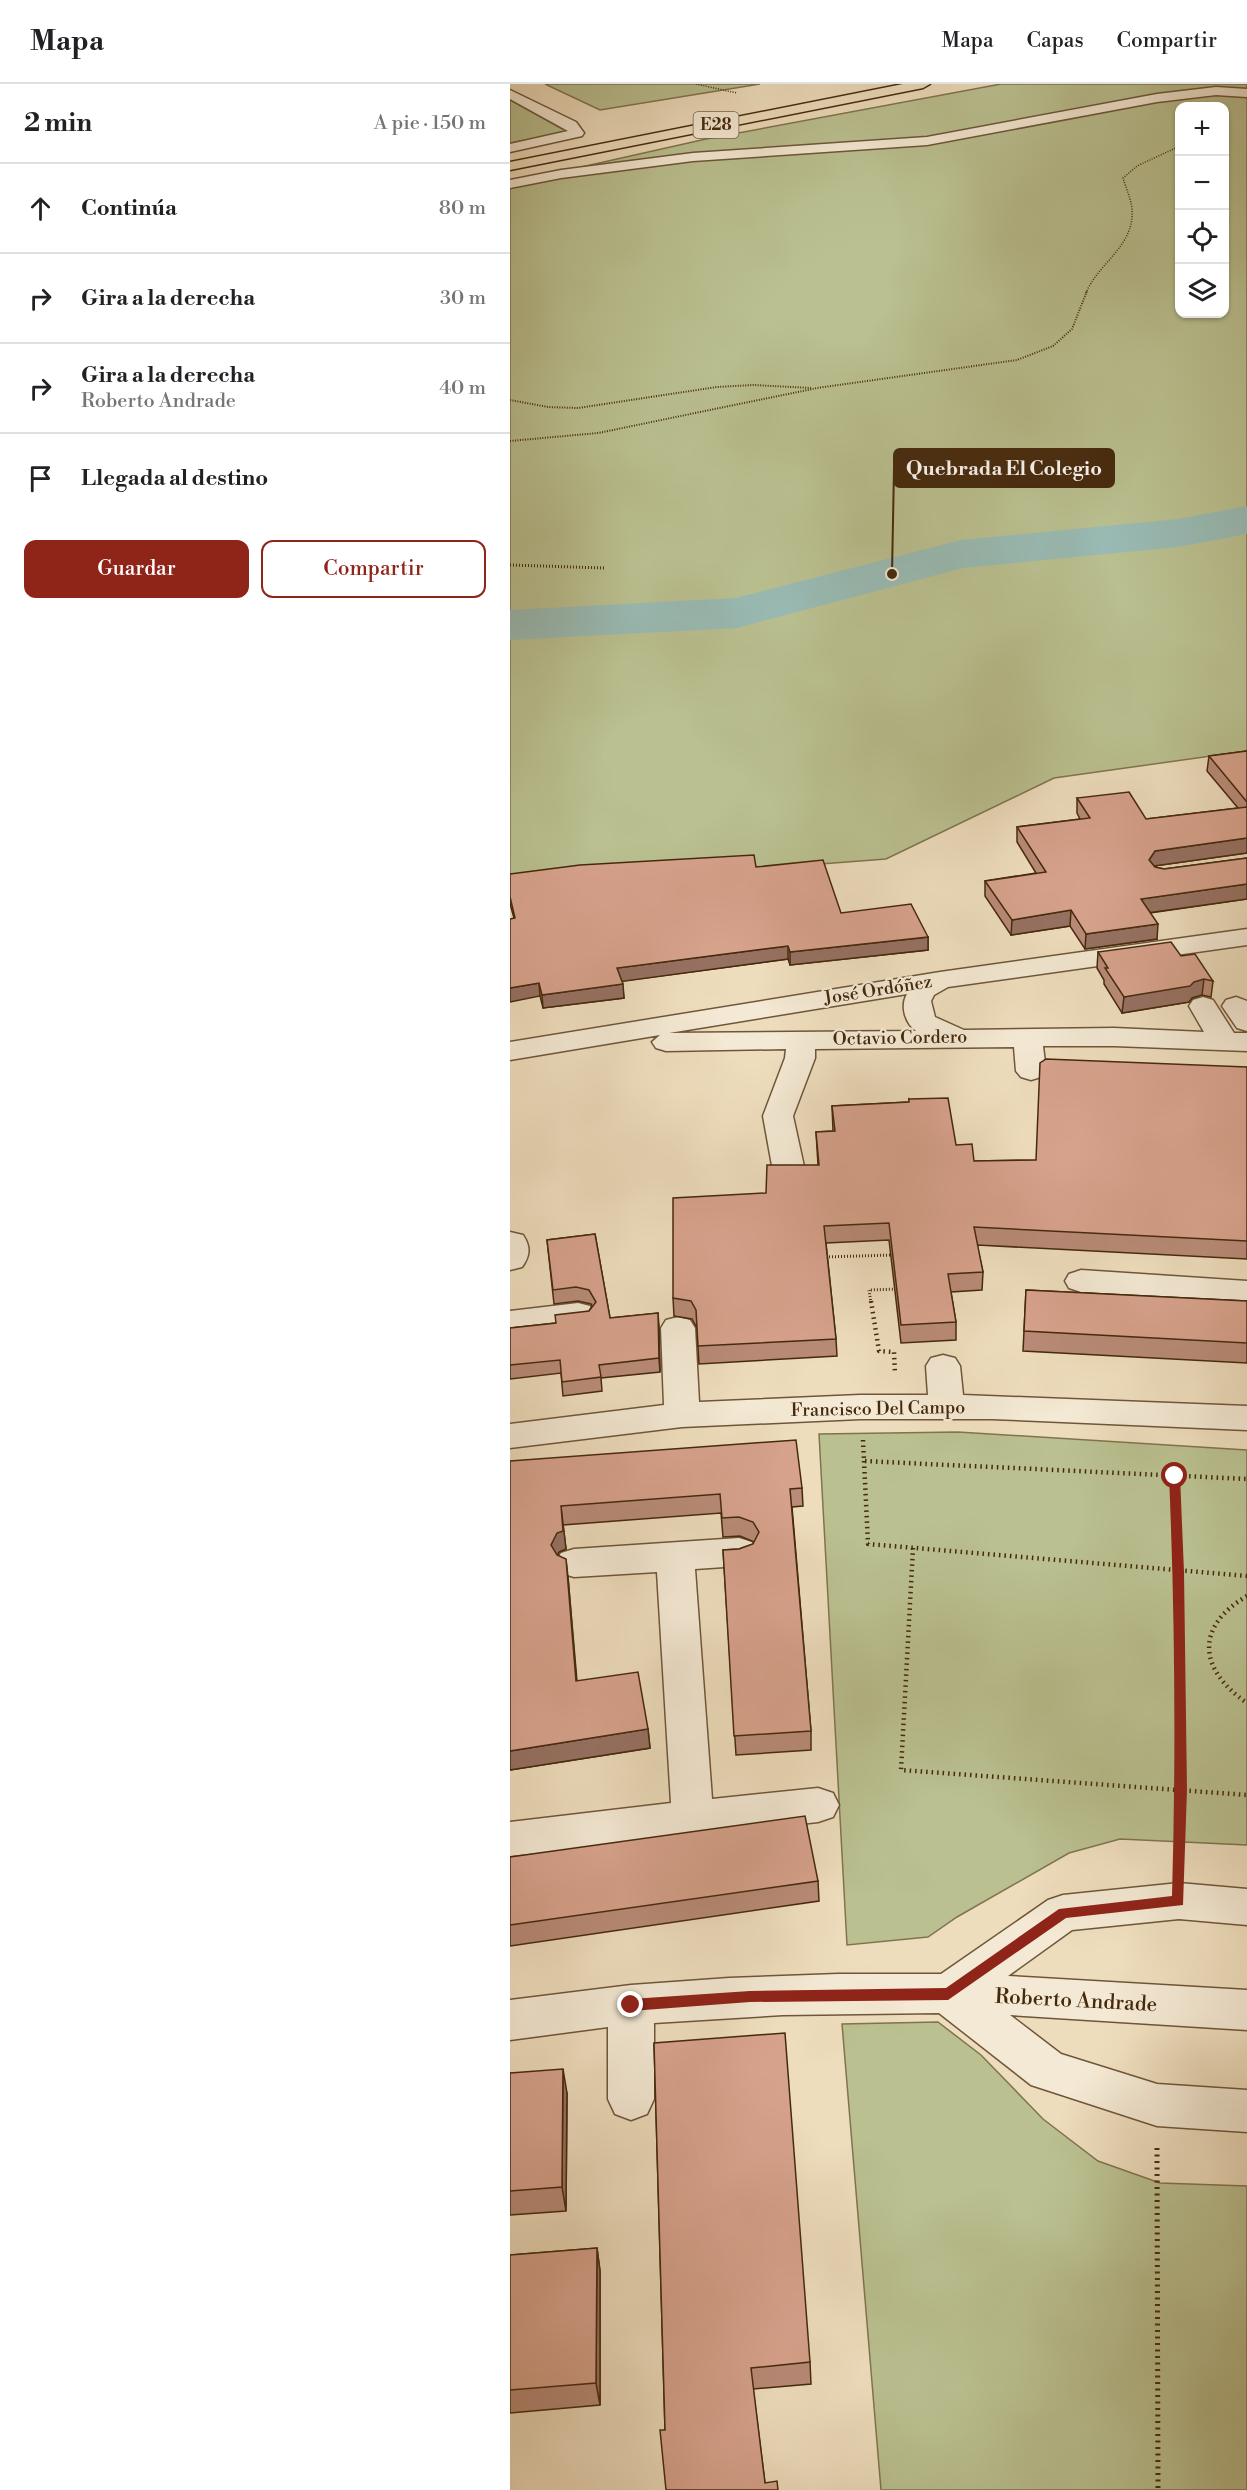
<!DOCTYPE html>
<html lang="es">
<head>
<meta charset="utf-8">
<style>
	body { margin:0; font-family:"Libre Bodoni",serif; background:#f6f6f6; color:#202124 }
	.controls { position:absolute; right:18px; top:18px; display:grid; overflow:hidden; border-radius:12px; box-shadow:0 2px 4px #0004 }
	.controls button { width:54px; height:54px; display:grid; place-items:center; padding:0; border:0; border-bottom:2px solid #e0e0e0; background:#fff; color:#202124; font:30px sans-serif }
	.stop { position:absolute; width:18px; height:18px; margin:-14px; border:4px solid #8f2418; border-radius:50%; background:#fff }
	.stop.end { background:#8f2418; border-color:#fff; box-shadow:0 2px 6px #0008 }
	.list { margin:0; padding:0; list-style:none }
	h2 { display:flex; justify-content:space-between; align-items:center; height:78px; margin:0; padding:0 24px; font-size:26px }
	h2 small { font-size:20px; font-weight:400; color:#757577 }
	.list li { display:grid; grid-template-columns:39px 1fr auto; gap:18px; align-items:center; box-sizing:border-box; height:90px; padding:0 24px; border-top:2px solid #e0e0e0 }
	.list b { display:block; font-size:22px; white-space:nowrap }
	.list p { margin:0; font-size:20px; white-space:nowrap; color:#757577 }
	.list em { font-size:20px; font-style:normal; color:#757577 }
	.actions { display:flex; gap:12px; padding:18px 24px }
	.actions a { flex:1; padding:14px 0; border:2px solid #8f2418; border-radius:12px; text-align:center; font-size:21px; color:#8f2418 }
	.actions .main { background:#8f2418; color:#fff }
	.icon { flex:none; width:33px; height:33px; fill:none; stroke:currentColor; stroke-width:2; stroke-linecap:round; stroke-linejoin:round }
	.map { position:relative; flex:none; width:737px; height:2406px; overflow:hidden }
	header { display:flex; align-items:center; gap:36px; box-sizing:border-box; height:84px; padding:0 30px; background:#fff; border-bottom:2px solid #e0e0e0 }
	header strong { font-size:28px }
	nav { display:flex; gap:33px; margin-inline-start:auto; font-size:21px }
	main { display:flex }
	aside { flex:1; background:#fff }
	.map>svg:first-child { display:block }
	.green { fill:#bac090; stroke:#80744e; stroke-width:1.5; fill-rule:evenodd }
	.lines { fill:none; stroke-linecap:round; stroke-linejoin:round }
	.river { fill:#99bbb4; fill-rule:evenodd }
	.minor-casing { stroke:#6f5639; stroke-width:3 }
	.major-casing { stroke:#45290d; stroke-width:3 }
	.path-far4 { stroke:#45290d; stroke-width:1.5; stroke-dasharray:1 1.5; stroke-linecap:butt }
	.path-far3 { stroke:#45290d; stroke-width:2; stroke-dasharray:1 1.5; stroke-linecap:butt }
	.path-far2 { stroke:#45290d; stroke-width:3; stroke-dasharray:1 2; stroke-linecap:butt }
	.path-far1 { stroke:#45290d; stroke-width:4.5; stroke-dasharray:1.5 4; stroke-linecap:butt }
	.path { stroke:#45290d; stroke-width:5; stroke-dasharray:2 4.5; stroke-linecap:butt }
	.minor { fill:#f4e9d4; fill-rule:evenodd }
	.major { fill:#eeddbd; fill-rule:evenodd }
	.wall { fill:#b98b78; stroke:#45290d; stroke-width:1.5 }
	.shaded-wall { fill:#967162; stroke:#45290d; stroke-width:1.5 }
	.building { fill:#d7a28c; stroke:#45290d; stroke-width:1.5 }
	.route { fill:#8f2418 }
	.labels { text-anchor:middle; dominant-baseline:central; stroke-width:4.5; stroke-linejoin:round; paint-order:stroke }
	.shield { fill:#f4e9d4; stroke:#7a6349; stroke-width:1.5 }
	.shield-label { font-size:16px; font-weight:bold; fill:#45290d }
	.street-label { font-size:18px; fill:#45290d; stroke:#f4e9d4 }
	.near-street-label { font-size:21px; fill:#45290d; stroke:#f4e9d4 }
	.leader { fill:none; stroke:#45290d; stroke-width:2 }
	.callout-dot { fill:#45290d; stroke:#f4e9d4; stroke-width:2 }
	.callout { fill:#45290d; stroke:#45290d; stroke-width:2 }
	.callout-label { font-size:20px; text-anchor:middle; font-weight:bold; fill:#fff }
</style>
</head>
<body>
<header>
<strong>Mapa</strong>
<nav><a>Mapa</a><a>Capas</a><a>Compartir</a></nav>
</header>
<main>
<aside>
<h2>2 min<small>A pie · 150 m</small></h2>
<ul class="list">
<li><svg class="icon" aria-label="ahead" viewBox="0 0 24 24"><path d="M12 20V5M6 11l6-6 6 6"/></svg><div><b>Continúa</b></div><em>80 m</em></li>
<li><svg class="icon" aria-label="right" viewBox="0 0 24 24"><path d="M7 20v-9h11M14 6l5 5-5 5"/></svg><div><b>Gira a la derecha</b></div><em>30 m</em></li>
<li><svg class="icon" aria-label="right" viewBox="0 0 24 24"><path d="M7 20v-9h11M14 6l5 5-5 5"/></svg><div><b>Gira a la derecha</b><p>Roberto Andrade</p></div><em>40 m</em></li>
<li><svg class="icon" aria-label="arrive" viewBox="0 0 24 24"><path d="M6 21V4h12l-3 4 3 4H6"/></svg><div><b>Llegada al destino</b></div></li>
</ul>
<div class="actions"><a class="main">Guardar</a><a>Compartir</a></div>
</aside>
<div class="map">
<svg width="737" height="2406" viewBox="0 0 737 2406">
	<rect width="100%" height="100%" fill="#eeddbd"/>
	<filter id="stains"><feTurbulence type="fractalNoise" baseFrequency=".00333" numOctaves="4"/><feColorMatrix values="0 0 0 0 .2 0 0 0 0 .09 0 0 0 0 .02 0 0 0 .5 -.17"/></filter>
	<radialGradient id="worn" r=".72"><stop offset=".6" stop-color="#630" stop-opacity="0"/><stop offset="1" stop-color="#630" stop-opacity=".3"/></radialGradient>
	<path class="green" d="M35,0H250L90,26Z
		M491,0H737V667L544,694L376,775L0,804V99L196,55ZM670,22H714V230H670Z
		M0,16L58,48L0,59Z
		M448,1348L737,1366V1761L610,1755L559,1769L447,1833L418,1853L337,1861L309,1350Z
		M428,1938L471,1971L533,2035L588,2077L650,2099L737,2102V2406H371L332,1940Z"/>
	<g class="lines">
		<path class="river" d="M737,422V450L668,463L453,484L227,544L0,556V526L226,514L451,456L668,435Z"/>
		<g class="minor-casing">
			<path id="minor" d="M706,3L737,5V13L706,11L647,18L417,61L183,77L51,94L0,104V96L51,86L183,69L417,53L647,10Z
				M0,6L66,38L74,49L72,52L0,68V60L58,47L0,15Z
				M737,845V861L438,903L424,911L421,917L425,933L454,946L604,944L694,948L679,922L683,916L693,913L703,916L724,949H737V967L604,962H533L536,987L531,993L521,996L511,993L506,987L504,963L305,965V974L283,1032L295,1087L290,1094L279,1096L268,1094L263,1087L253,1032L275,974L276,965L156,967L146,964L142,958L150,951L0,976V958L430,888ZM397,910C390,922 395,939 406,947L159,949Z
				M726,913L737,917V947L727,944L712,922L716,916Z
				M0,1148L13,1151C21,1163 20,1172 12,1183L0,1186Z
				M571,1186L737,1197V1219L571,1208L559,1204L555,1197L559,1190Z
				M68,1219L80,1222L85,1230L80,1238L0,1249V1227Z
				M168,1233L180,1236L185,1244L189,1318L350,1311H418L416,1282L421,1274L433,1271L445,1274L450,1282L453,1311L737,1322V1346L482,1335H350L172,1343L0,1364V1340L154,1321L151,1244L156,1236Z
				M229,1454L242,1458L248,1468L242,1478L229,1482L185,1485L202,1715L308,1704L323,1709L329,1721L323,1733L308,1738L0,1772V1738L161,1719L147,1488L64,1493L51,1489L45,1479L51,1469L64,1465Z
				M669,1799L737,1805V1841L669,1835L562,1846L498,1892L737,1906V1946L500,1931L551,1970L647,2000L737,2006V2048L647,2042L521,2001L429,1929L273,1931L144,1939V2015L137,2030L121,2036L105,2030L98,2015V1943L0,1956V1916L121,1901L219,1894L328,1890H431L538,1816L553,1811Z"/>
		</g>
		<g class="major-casing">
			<path id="major" d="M393,0H420L413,4L0,86V78Z"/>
		</g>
		<path class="path-far4" d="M186,0L227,9
			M576,209C588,179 625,162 622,125C621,115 616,104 613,94L627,82L670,62"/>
		<path class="path-far3" d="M0,316L38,323L68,324L207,303L243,301L301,304
			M0,357L88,349L307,304L507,276L543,262L562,245L577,207"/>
		<path class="path-far2" d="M0,481L94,484
			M313,1173L383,1171
			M361,1219L359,1206L388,1205"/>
		<path class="path-far1" d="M361,1217L369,1267L384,1268L385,1290
			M353,1356L354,1377L737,1395
			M354,1377L358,1460L737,1492
			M665,1392L670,1584L671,1744
			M403,1464L391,1686L737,1711
			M737,1512C684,1543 689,1586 737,1619"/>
		<path class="path" d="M670,1777L671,1743
			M647,2064L648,2406"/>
		<use href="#minor" class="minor"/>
		<use href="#major" class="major"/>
	</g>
	<path class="wall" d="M737,667V769L644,782L645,783L654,785L737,774V815L640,829L647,855L575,865L560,842L501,851L475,812V797L526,789L507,758V743L570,735L567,729V714L636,735L728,724L697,687L699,672Z
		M246,783L331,829L418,853V866L280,881L278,875L112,897L114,914L33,924L30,912L4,834L0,820V790Z
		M588,868L671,872L703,897L701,913L692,911L682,914L679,918L612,929L594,900V896L587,884Z
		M737,983V1175L467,1161L473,1188L472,1206L441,1208L446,1238V1256L391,1259L379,1156L316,1159L326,1255L327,1272L189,1280L187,1244L182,1235L164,1232L163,1214L256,1109L308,1081L306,1048L323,1047L322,1022L399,1018V1015L446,1061L464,1077L526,1076Z
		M85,1150L100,1234L148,1229L150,1288L91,1294L92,1307L53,1312L51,1289L0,1295V1244L46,1239L79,1227L82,1222L81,1220L68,1217L44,1220L37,1156Z
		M516,1206L737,1217V1279L513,1267Z
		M0,1377L292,1404L293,1422L282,1423L301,1647V1666L226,1671L213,1466L229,1465L243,1460L244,1458L230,1452L213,1453L211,1429L53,1441L56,1465L49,1468L47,1472L58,1493L67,1597L138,1645L140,1664L0,1686Z
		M0,1773L308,1797L309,1817L0,1862Z
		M144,1959L300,2278L301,2300L243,2305L255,2399L155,2346Z
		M0,1989L57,2009L56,2127L0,2131Z
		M87,2164L90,2187V2321L0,2329V2171Z"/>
	<path class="shaded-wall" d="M737,754V769L644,782L639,776L645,767Z
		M737,800V815L630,830L631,815Z
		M561,826L560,842L501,851L502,836Z
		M648,840L647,855L575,865L576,850Z
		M418,853V866L280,881V868Z
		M278,862V875L108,898L107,884Z
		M694,895L692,911L682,914L679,918L612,929L614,913Z
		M29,899L30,912L0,918V904Z
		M113,900L114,914L33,924L32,911Z
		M148,1229L149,1242L150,1288L149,1274Z
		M51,1422L56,1465L49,1468L43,1480L41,1461Z
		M56,1475L58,1493L68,1616L66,1597Z
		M138,1645L140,1664L0,1686V1667Z
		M53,1985L57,2009L56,2127L52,2103Z
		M87,2164L90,2187V2321L86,2299Z"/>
	<path class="building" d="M737,667V718L699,672Z
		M619,708L636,735L737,723V754L645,767L639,776L645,783L654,785L737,774V800L631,815L648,840L576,850L561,826L502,836L475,797L536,788L507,743L580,734L567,714Z
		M244,771L246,783L313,776L331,829L401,820L418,853L280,868L278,862L107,884L113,900L32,911L29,899L0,904V835L5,834L0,813V790L70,781Z
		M661,858L671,872L685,870L703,897L694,895L684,898L680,902L614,913L595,884H598L588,868Z
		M536,975L737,983V1157L464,1143L473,1188L438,1190L446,1238L391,1241L379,1139L314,1142L326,1255L188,1262L186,1226L181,1217L163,1214V1114L256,1109L257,1081H309L306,1048L325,1047L322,1022L399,1018V1015L438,1014L446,1061L462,1060L464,1077L526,1076L530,979Z
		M85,1150L100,1234L148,1229L149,1274L89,1281L91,1293L52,1298L50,1276L0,1281V1244L46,1239L45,1231L79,1227L86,1218L79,1206L66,1203L43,1206L37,1156Z
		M516,1206L737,1217V1259L514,1247Z
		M286,1356L292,1404L280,1405L301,1647L224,1652L213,1466L229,1465L243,1460L249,1448L243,1438L229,1433L212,1434L210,1410L51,1422L53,1447L47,1449L41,1461L47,1471L56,1475L66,1597L128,1588L138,1645L0,1667V1377Z
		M295,1732L308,1797L0,1841V1773Z
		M275,1949L300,2278L241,2284L255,2399L267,2397L268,2406H156L150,2346H155L144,1959Z
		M53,1985L52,2103L0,2107V1989Z
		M87,2164L86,2299L0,2306V2171Z"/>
	<path class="route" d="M665,1388L670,1392L674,1488L677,1706L673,1821L556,1834L438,1916L240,1918L121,1927L116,1925L114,1921L116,1917L121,1915L240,1907L436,1904L549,1825L662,1812C666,1672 665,1532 659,1392Z"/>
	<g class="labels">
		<rect class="shield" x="183.5" y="28" width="45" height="26" rx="4.5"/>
		<g class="shield-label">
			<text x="206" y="41">E28</text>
		</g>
		<g class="street-label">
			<text transform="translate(368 906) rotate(-9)">José Ordóñez</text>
			<text transform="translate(390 954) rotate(-1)">Octavio Cordero</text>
			<text transform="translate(368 1325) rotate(-1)">Francisco Del Campo</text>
		</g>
		<g class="near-street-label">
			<text transform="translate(566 1917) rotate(3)">Roberto Andrade</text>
		</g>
	</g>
	<path class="leader" d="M382 490L384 384"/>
	<circle class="callout-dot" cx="382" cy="490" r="6"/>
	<rect class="callout" x="384" y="365" width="220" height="38" rx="6"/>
	<g class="callout-label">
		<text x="494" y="391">Quebrada El Colegio</text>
	</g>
	<rect width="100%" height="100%" filter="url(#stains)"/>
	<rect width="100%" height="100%" fill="url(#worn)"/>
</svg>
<div class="controls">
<button>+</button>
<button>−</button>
<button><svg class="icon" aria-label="locate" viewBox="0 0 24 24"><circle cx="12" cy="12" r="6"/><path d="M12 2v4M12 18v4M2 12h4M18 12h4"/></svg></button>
<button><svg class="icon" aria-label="layers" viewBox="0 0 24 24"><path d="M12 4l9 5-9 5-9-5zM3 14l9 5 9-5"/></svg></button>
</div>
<div class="stop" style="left:665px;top:1392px"></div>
<div class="stop end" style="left:121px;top:1921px"></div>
</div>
</main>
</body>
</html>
